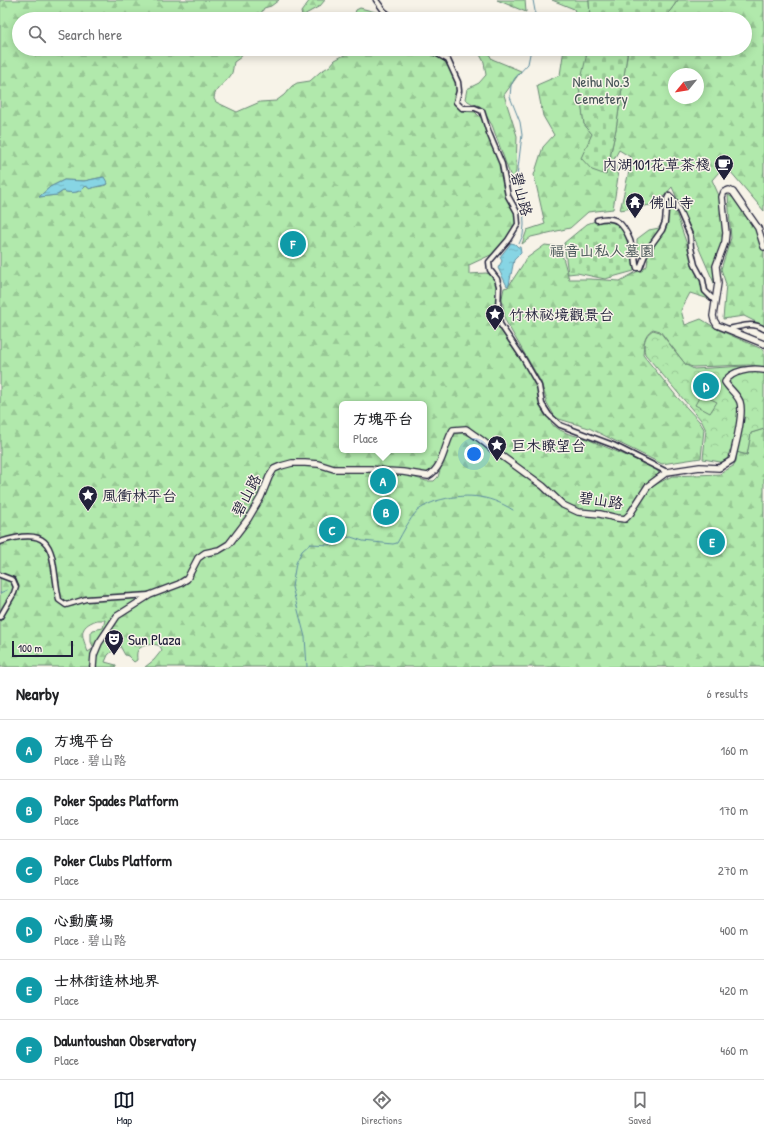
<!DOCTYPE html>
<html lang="en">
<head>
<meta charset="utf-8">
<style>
	body { margin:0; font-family:"Patrick Hand","LXGW WenKai TC",sans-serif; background:#f2f2f2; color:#202124 }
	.compass { position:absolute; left:668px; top:68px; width:36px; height:36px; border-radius:50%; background:#fff; box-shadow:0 2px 10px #0003; rotate:240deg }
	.scale { position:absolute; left:12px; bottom:10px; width:61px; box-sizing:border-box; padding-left:4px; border:2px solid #22223b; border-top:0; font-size:11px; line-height:14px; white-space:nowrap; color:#22223b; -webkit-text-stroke:3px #f7f3e8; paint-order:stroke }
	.you { position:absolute; left:474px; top:454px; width:14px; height:14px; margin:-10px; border:3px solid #fff; border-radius:50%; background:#1a73e8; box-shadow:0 0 0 6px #1a73e833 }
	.badge { display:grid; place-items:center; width:26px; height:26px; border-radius:50%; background:#111827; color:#fff; font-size:13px; font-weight:700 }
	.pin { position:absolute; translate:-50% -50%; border:2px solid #fff; box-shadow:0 1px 4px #0006 }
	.popup { position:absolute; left:339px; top:401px; width:88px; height:52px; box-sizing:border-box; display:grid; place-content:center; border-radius:6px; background:#fff; filter:drop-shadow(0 1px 3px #0005); font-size:13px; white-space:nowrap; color:#757577 }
	.popup b { font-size:15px; color:#202124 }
	.popup::after { content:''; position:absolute; left:50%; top:100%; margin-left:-8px; border:8px solid transparent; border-top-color:#fff }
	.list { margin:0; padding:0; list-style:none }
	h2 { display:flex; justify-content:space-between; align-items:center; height:52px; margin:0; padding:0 16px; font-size:17px }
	h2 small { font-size:13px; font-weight:400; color:#757577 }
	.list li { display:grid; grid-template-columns:26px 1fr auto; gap:12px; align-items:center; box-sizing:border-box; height:60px; padding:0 16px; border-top:1px solid #e0e0e0 }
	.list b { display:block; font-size:15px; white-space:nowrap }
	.list p { margin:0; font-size:13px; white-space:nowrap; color:#757577 }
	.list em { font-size:13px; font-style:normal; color:#757577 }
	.icon { flex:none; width:22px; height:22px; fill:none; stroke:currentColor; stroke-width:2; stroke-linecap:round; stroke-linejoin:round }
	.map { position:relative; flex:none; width:764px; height:667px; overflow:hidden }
	.search { position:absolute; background:#fff; box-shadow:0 2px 10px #0003; left:12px; right:12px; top:12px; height:44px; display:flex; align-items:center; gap:10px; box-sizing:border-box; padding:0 14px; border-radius:22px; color:#757577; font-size:15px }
	.sheet { height:412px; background:#fff }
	nav { display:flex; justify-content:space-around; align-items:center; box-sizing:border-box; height:56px; border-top:1px solid #e0e0e0; background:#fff; font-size:11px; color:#757577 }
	nav a { display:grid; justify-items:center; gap:2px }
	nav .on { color:#111827 }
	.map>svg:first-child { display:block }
	.forest { fill:url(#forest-firs); stroke:#6a8674; fill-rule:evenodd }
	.cemetery { fill:url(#cemetery-stones); stroke:#6a8674 }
	.park { fill:url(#park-crowns); stroke:#6a8674 }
	.garden { fill:#b1e9ac; stroke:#6a8674 }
	.water { fill:url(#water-ripples); stroke:#5f8da0 }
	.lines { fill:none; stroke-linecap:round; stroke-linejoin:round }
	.stream { stroke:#5f8da0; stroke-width:1 }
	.street-casing { stroke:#22223b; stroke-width:7 }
	.secondary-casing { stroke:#22223b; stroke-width:8 }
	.street { stroke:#f7f3e8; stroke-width:4 }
	.secondary { stroke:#f7f3e8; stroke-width:5.5 }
	.labels { text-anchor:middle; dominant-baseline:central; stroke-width:3; stroke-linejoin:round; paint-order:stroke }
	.park-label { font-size:15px; fill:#465457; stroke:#f7f3e8 }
	.poi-label { font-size:15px; fill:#22223b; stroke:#f7f3e8; text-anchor:start }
	.street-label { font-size:15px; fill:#22223b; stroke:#f7f3e8 }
</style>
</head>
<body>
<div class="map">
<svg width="764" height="667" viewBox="0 0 764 667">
	<defs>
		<pattern id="forest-firs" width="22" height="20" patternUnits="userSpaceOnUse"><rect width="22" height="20" fill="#b1e9ac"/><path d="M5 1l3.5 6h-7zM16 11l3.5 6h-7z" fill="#98c895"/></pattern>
		<pattern id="cemetery-stones" width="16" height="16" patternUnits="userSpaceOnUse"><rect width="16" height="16" fill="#b1e9ac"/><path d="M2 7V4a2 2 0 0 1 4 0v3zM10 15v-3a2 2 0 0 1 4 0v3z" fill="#98c895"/></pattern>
		<pattern id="park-crowns" width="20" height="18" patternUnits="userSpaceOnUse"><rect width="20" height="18" fill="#b1e9ac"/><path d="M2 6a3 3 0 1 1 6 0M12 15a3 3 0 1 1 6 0" fill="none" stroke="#98c895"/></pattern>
		<pattern id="water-ripples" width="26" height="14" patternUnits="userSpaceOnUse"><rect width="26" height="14" fill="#87d5e4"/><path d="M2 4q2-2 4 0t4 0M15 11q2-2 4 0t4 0" fill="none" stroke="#74b7c4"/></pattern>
	</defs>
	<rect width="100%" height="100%" fill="#f7f3e8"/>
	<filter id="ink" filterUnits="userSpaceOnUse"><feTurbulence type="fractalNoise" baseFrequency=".025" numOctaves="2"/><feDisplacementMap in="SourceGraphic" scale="8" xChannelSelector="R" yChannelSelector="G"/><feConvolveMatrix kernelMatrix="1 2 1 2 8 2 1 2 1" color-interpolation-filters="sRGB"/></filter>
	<g filter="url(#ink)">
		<path class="forest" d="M0,0H279L271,6L264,8L258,19H19V49H243L241,57L234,62C233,66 233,72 231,75C225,84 214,88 214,99L216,102L237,112L260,102L276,101L284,95L292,86L297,83L310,81L320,72L330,66L335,60L348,53L349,49H430C434,56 441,58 447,63C452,67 458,85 457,91C456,96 454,99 453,103L461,111L475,112L484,121L488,134L497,154L501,166L507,198L515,212L516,222V225L495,253L469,265V274L486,273L489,274L494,279L497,287V311L500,328L519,355L534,381L539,392L543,409L552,424L560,430L569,434L587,439L655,468L659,473L657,477L643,488L625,515L622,517L599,512L580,510L563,502L547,487L468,429C462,427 454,427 450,431C444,443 440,469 427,474L402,470H387L370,467L338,468L312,462L297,461L279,465L272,469L267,476L260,495L247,518L228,542L216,548L203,552L197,558L186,578L168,587V588L176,587L187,581L200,558L205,555L222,551L229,546L255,512L264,495L270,478L275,470L279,468L305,464L317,465L338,471H365L382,473L403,474L426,481H434L438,477L449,440L454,433H463L472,437L495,456L520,472L547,493L563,507L572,512L595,515L623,522L630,519L647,492L653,486L672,476L720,474L733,466L736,461L737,452L747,455L751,433L764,429V667H145L154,660L162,650L160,646C155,643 142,644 138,650C136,653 137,657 137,660L134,662L128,656L125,655L120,646H118L108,655L105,662L116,665V667H0ZM103,177L108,184C102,187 96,186 90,189L86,186C80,193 72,194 63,191L57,195L39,197L50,187L64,180L84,181ZM342,404H424V450H342ZM97,620H105L103,628L93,630L91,633V642L94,648L88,652C82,636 77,627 97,620Z
			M310,0H325L320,6L302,16L301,12Z
			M497,0H525L526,12Z
			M552,0H589L590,19H578L574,9Z
			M678,0H764V211L730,171L719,172L712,180L721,200L723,244L713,265L714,283L672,187L657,204L620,210L632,158L619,150L614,159L618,177L613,209L588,212L570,228L531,237L522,244L527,230L545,224L534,175L543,147L554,135L543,116L537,85L560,75L564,49H588L582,107L584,124L592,134L606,175L616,129L628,49H745V19H664ZM674,74H698V98H674Z
			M360,8L384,14L394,19H353L356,10Z
			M477,49H486L492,59L521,71L504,95L517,136L516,171L513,183L492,125L480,106L471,103L465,99L467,89L479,83L486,75L484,62Z
			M728,195L736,199L755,228L764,249V326L744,316L723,319L726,284L721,269L731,238Z
			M672,201L695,268L709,299L690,293L681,310L685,325L701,319L719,330L764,350V367L749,365L693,367L686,365L660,331L653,329C643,335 644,344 643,355L677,397L699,421L704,429L701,458L662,464L589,428L559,419L555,417L547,403L541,382L505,320L502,298L504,288L508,287L527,258L545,245L560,247L569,279H590L620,281L647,266L648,258L637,254V239L649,230L659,228Z"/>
		<path class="cemetery" d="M589,0H678L664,19H590Z
			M588,49H628L616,129L606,175L592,170L581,158L592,134L584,124L579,88Z
			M606,217C631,227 631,247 634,271L605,279L577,273L568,274L564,243L587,224Z"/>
		<path class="park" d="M653,330L660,332L686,365L694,369L745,366L764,371V429L751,433L747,455L730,450L726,463L703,459L706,430L701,420L645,354C643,345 644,335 653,330Z"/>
		<path class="garden" d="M701,394L717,402L710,413L695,405Z"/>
		<path class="water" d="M104,177L108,184C102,186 96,186 90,189L86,186C79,193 72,194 63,191L57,195L39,197L50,187L64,180L84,181Z
			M511,243L515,244L518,247H520L521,253L514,260L509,285L507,286L498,268L502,261L500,257Z"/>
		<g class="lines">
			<path class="stream" d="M533,0L535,11L534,19
				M519,244L523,235L524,225L523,200L517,176L522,135L520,122L510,97L511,85L515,78L528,64L531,49
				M0,593L7,590
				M307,667L305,637L292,587L296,563L302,551L310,544L331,545L337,539L351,537L363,541L393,544L397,543C403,532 409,520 417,511C422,507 430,503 436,501C464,493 488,494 513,510"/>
			<g class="street-casing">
				<path id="street" d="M376,0L384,11L395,19
					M433,49L434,52L448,60L458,82L459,91L456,102L462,108H475L482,111L489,133L502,164L508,196L517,212L518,224L508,240L489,262L490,270L497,279L499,286L498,309L500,324L523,358L539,386L542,404L549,415L560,425L613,445L667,472
					M597,220C616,215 623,223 630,240C631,245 634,250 635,255C636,260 635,263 637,268H640L646,252L662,230L665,222L667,199L669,195L673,199L679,210L690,235L691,248L695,265L703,280L705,291L715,301
					M729,329C741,326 753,322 764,329
					M0,542C60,522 50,557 59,600L66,605L86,599L149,595
					M0,575L13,580L16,587L14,593L0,617"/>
			</g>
			<g class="secondary-casing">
				<path id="secondary" d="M764,247L758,228L733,192L729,190L724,192L722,197L726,233L725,242L716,266L718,283L713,316L714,320L717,325L764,344
					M93,667L94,655L99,643L117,616L150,595L179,584L187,579L198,558L205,553L219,550L229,544L248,519L261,497L269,477L274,469L281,466L292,463H305L318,464L334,469H371L386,471L403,472L428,476C444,467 444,444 453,430L466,429L480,439L499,454L543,486L563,505L578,512L600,514L617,518L625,519L630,514L648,486L667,472L700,467L719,468L732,460C735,447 744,414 740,402C737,394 729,389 725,382C731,370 752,368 764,370"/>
			</g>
			<use href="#street" class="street"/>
			<use href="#secondary" class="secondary"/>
		</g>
	</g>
	<defs>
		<g id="cafe-pin" transform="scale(1)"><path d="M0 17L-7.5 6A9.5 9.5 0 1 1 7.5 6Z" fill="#22223b" stroke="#f7f3e8"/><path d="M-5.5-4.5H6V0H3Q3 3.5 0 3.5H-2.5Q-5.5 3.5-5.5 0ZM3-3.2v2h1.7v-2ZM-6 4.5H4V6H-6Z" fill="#fff"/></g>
		<g id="temple-pin" transform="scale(1)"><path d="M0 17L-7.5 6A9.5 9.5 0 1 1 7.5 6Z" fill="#22223b" stroke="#f7f3e8"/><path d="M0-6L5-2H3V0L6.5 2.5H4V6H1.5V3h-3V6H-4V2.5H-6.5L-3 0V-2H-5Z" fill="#fff"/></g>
		<g id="sight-pin" transform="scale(1)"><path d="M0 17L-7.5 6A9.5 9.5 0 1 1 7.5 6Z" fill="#22223b" stroke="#f7f3e8"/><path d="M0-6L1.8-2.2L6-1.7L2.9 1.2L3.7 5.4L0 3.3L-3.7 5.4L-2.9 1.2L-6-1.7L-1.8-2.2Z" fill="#fff"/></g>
		<g id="theatre-pin" transform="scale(1)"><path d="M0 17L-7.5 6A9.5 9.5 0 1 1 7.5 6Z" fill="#22223b" stroke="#f7f3e8"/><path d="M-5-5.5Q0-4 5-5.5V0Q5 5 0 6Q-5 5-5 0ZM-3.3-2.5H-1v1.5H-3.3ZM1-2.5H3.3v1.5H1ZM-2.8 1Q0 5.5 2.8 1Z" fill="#fff"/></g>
	</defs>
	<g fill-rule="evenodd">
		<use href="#cafe-pin" x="724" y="164"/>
		<use href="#temple-pin" x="635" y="202"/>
		<use href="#sight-pin" x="495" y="314"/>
		<use href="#sight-pin" x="497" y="445"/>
		<use href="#sight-pin" x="88" y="495"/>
		<use href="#theatre-pin" x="114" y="639"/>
	</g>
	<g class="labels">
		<g class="park-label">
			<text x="601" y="81">Neihu No.3<tspan x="601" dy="17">Cemetery</tspan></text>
			<text x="602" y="250">福音山私人墓園</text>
		</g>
		<g class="poi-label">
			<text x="710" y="164" text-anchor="end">內湖101花草茶棧</text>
			<text x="649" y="202">佛山寺</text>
			<text x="509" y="314">竹林祕境觀景台</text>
			<text x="511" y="445">巨木瞭望台</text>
			<text x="102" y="495">風衝林平台</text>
			<text x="128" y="639">Sun Plaza</text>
		</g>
		<g class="street-label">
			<text transform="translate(522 194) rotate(76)">碧山路</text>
			<text transform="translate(246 495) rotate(-62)">碧山路</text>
			<text transform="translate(601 500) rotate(9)">碧山路</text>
		</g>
	</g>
</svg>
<svg class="compass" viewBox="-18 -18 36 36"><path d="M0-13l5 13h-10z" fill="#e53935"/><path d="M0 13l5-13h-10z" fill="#757577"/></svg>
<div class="scale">100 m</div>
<div class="you"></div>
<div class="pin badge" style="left:383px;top:481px;background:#0f9aa8">A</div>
<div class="popup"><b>方塊平台</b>Place</div>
<div class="pin badge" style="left:386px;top:512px;background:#0f9aa8">B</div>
<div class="pin badge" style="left:332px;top:530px;background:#0f9aa8">C</div>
<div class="pin badge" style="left:706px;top:386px;background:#0f9aa8">D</div>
<div class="pin badge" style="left:712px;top:542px;background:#0f9aa8">E</div>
<div class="pin badge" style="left:293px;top:244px;background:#0f9aa8">F</div>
<div class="search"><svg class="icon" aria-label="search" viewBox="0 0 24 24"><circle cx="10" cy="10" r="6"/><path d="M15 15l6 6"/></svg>Search here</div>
</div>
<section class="sheet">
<h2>Nearby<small>6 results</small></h2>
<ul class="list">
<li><span class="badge" style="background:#0f9aa8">A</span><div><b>方塊平台</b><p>Place · 碧山路</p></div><em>160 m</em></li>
<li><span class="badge" style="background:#0f9aa8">B</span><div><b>Poker Spades Platform</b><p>Place</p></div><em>170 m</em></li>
<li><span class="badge" style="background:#0f9aa8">C</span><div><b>Poker Clubs Platform</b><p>Place</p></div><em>270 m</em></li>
<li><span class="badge" style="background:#0f9aa8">D</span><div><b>心動廣場</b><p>Place · 碧山路</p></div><em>400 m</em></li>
<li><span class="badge" style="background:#0f9aa8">E</span><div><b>士林街造林地界</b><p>Place</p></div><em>420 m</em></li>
<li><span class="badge" style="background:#0f9aa8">F</span><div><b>Daluntoushan Observatory</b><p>Place</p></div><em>460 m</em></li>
</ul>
</section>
<nav>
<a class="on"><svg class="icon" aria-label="map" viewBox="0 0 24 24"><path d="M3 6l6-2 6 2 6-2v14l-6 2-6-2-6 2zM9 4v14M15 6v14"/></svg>Map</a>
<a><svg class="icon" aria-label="directions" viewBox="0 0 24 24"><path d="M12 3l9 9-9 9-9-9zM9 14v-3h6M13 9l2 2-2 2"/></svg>Directions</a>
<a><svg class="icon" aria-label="saved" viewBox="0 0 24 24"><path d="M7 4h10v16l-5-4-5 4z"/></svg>Saved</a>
</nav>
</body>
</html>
